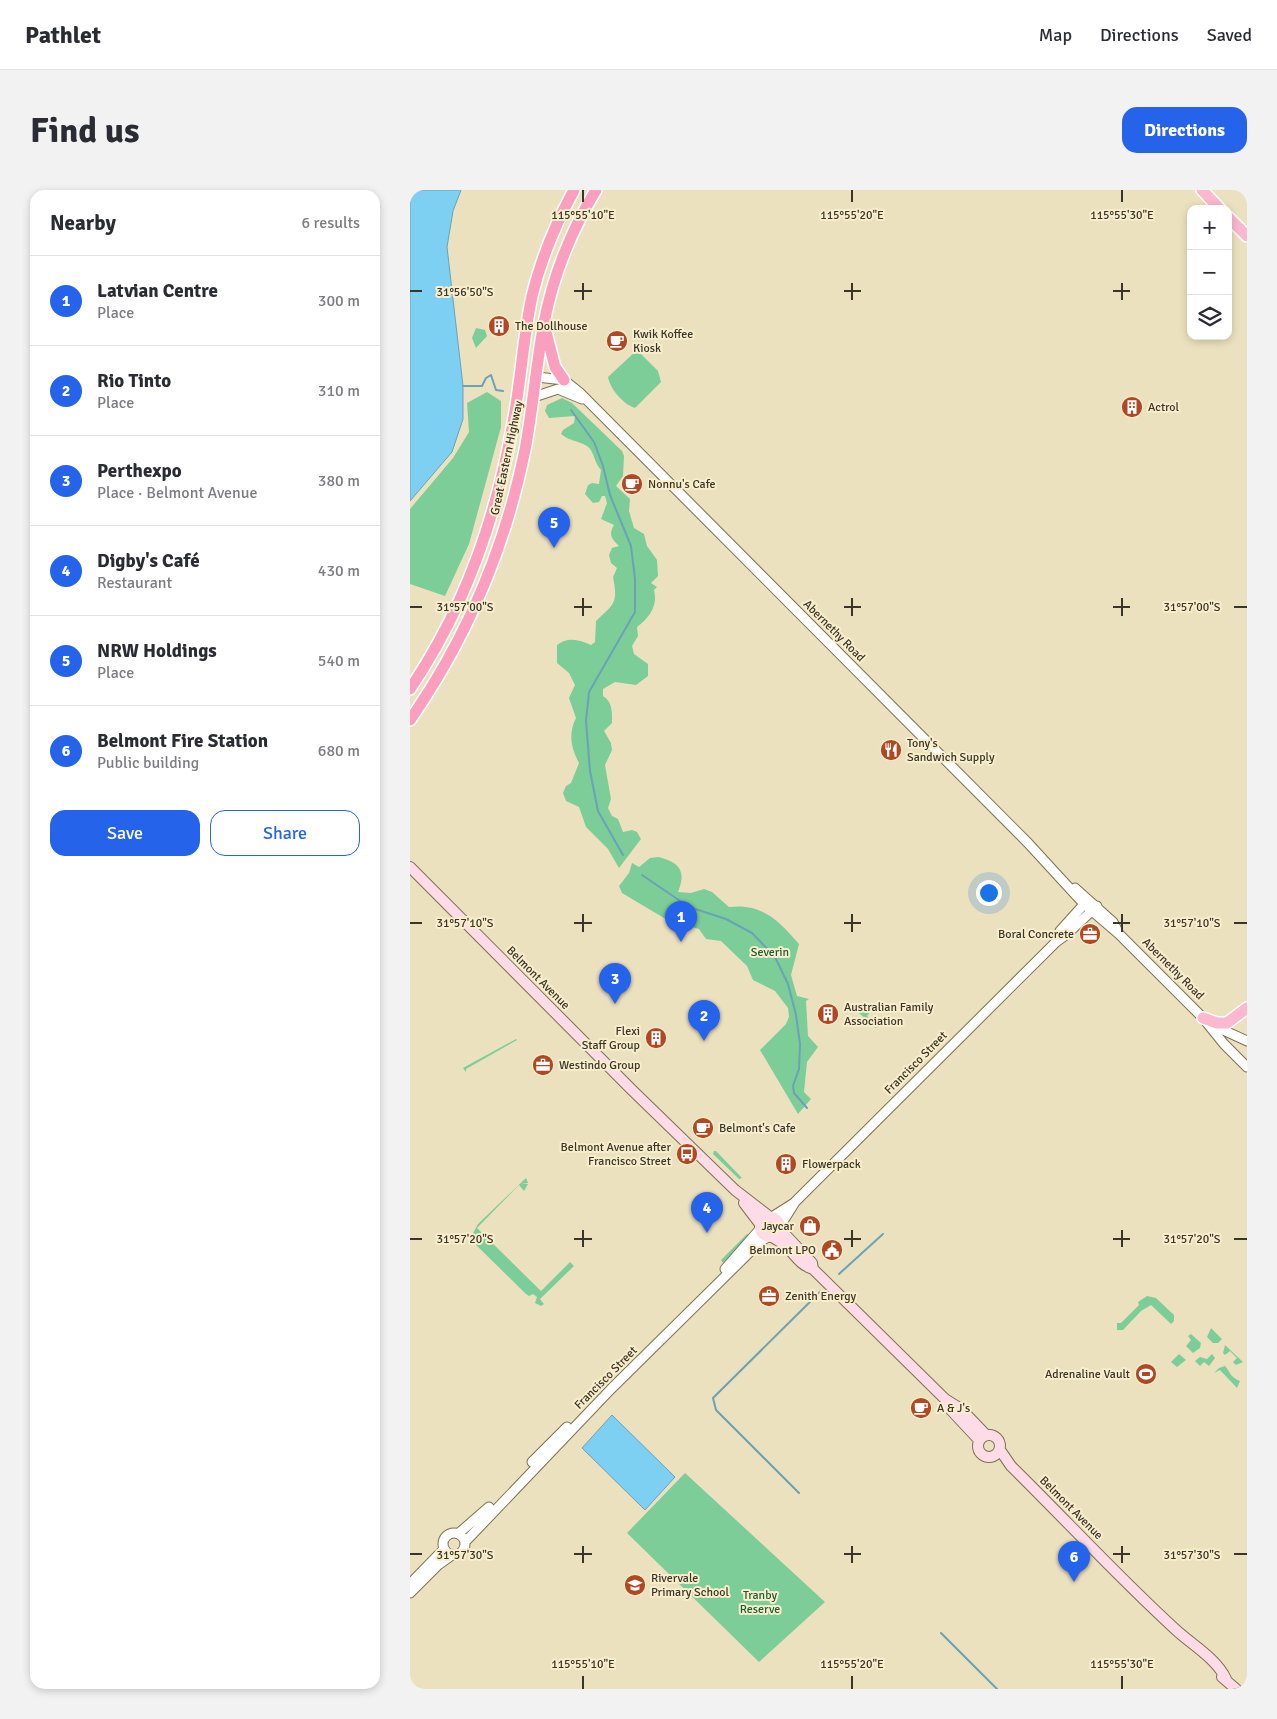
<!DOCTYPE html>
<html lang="en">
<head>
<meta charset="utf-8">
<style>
	body { margin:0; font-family:Signika,sans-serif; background:#f2f2f3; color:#2b2b33 }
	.controls { position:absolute; right:15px; top:15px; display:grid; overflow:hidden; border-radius:10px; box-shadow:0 2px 8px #0003 }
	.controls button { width:45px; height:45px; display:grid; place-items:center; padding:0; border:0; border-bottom:1px solid #e1e1e2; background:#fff; color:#2b2b33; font:25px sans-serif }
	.you { position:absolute; left:578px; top:702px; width:18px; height:18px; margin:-12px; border:4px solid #fff; border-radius:50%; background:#1a73e8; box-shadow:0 0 0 8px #1a73e833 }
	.badge { display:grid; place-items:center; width:32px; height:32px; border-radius:50%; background:#2563eb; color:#fff; font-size:16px; font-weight:700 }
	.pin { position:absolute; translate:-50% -41px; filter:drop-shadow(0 1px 2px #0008) }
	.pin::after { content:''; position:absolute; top:26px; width:18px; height:15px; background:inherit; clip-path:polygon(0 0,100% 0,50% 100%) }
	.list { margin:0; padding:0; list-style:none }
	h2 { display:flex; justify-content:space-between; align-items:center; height:65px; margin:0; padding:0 20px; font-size:21px }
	h2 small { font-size:16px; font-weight:400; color:#7c7c81 }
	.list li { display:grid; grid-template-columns:32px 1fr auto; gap:15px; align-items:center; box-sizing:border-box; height:90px; padding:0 20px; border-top:1px solid #e1e1e2 }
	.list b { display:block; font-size:19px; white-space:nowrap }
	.list p { margin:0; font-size:16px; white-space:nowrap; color:#7c7c81 }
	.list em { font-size:16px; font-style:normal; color:#7c7c81 }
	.actions { display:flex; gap:10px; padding:15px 20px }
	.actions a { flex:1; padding:11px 0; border:1px solid #2563eb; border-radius:15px; text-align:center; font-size:18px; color:#2563eb }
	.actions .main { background:#2563eb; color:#fff }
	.icon { flex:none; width:28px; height:28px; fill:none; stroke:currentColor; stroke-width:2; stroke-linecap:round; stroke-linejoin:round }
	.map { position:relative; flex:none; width:837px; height:1499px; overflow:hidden; border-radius:15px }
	header { display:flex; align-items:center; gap:30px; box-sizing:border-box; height:70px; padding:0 25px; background:#fff; border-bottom:1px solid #e1e1e2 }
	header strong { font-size:24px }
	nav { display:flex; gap:28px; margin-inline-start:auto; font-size:18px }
	.intro { display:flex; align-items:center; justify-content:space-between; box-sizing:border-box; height:120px; padding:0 30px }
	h1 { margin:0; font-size:35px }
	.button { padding:12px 22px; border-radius:15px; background:#2563eb; color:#fff; font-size:18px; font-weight:700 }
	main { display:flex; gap:30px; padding:0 30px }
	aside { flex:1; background:#fff; border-radius:15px; box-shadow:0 2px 8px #0003 }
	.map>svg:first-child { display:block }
	.green { fill:#7dcd98 }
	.water { fill:#7ed0f3; stroke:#6aa2b6 }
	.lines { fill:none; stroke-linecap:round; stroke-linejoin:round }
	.stream { stroke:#6aa2b6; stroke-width:2 }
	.tertiary-casing { stroke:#7b7153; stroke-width:11 }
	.secondary-casing { stroke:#7b7153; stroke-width:12 }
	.primary-casing { stroke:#fff; stroke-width:14 }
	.trunk-casing { stroke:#fff; stroke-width:14 }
	.tertiary { stroke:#fff; stroke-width:9 }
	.secondary { stroke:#fddce7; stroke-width:10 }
	.primary { stroke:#fbb8ce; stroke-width:11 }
	.trunk { stroke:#faa0be; stroke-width:11 }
	.ticks { fill:none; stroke:#3a3528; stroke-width:2 }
	.labels { text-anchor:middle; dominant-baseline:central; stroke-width:4; stroke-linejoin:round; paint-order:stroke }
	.poi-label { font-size:12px; fill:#3a3528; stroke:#f9eecc; text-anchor:start }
	.street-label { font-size:12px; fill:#3a3528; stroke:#f9eecc }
	.park-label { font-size:12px; fill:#1b5b36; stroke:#f9eecc }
	.ticks-label { font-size:12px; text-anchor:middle; fill:#3a3528; stroke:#f9eecc; stroke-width:4; stroke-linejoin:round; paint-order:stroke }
</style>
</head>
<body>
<header>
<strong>Pathlet</strong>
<nav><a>Map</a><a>Directions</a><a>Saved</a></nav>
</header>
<div class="intro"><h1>Find us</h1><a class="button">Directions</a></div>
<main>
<aside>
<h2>Nearby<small>6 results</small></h2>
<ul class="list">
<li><span class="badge">1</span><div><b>Latvian Centre</b><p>Place</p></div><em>300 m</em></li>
<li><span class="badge">2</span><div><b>Rio Tinto</b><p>Place</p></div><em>310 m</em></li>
<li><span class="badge">3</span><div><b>Perthexpo</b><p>Place · Belmont Avenue</p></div><em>380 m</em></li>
<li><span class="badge">4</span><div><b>Digby's Café</b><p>Restaurant</p></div><em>430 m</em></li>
<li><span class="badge">5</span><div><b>NRW Holdings</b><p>Place</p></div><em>540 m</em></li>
<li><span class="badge">6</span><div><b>Belmont Fire Station</b><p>Public building</p></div><em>680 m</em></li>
</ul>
<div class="actions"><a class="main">Save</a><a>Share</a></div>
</aside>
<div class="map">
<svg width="837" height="1499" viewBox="0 0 837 1499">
	<rect width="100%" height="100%" fill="#ece1bf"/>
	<path class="green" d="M66,138L75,140L77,146L66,158L62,148Z
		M227,160L248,181L251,192L225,218C213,214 200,199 198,187Z
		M77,202L91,211V237L59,354L35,406L0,394V319L43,268L59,242L57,213Z
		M152,208L162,213L212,261L214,266L213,286L206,296L220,309L219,321L224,338L234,344L237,356L247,370L248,386L241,393L247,397L244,400C248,415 240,427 227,437L228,446L222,456L224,464L238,474V486L226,495L205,492L193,499V506C203,512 202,523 202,533L194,541L201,553L202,560L195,575L201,609L198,618L202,626L208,629L213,642L222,640L227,642L231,649L209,678L198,659L176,637L169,617L156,611L153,603L156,596L161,593L169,573C161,558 158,544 166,528L159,508L165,495L159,483L147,473V455C158,446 170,450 181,455L185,452L186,431C205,413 208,413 203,387L207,378L201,373L199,365L202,358L209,356C202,349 198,345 204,335L191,329L197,313L195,306H192L189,312L183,313L175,304L178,295L182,293L189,294L191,280C184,273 184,260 177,256C169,251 159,251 151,244L153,240L164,233L165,226L139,228L135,221L137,215Z
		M249,667C271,673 276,682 268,702L281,703L294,699L302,702L319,717C352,713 368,730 389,754L381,785L387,806L399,809L396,811L398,846L408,857L397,872L394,902L401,909L388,924L350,860L376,834L379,827L378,818L365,801L343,790L337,776L311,751L296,749L289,739L259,731L212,703L209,696L219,683L222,673L229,677L240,668Z
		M455,818L461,821L457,826L465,835L471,832L466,838L449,823Z
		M106,849L107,850L56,879V882L53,878Z
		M304,961H306L332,988L329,989L303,964Z
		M116,988L118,993L111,994H118L114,1001L109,995L67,1038L131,1101L160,1072L164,1076L130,1109L134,1114L131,1116L125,1113L127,1107L123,1104L119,1106L116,1104L64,1053L61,1047L68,1034Z
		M337,1044L341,1046L313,1073L311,1070Z
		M737,1106L746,1108L764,1125V1131L761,1134L741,1115L731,1121L713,1140H707V1133H711L729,1115L728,1112Z
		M801,1138L812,1149L808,1153H803L797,1147Z
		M781,1144L791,1153L790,1158L783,1163L776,1156L781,1150L778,1146Z
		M815,1155L833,1172L826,1175L823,1172L827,1168L820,1161L815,1165L813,1163Z
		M769,1164L776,1170L767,1177L761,1172Z
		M802,1164L805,1168L799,1176L794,1172L790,1176L785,1171L790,1167L797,1169Z
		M815,1176C821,1183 820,1187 830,1191L827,1198L810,1180L804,1183L809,1178Z
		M275,1283L415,1412L349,1472L217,1343Z"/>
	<path class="water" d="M0,0H51L43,21L37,57L53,196V229L42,262L0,311Z
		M202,1225L265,1287L235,1320L172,1258Z"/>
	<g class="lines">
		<path class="stream" d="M53,196H72L76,188L81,185L86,200L93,201
			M161,220L184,252L193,276L200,305L221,356L225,389V422L179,502L176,531L180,581L188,621L213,665
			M232,685L279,717L316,729L342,743L365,767L378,794L386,825L390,854L389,879L383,896L384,903L397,918
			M429,1084L473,1044
			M389,1303L306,1220L303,1208L411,1101
			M531,1443L587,1499"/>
		<g class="tertiary-casing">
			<path id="tertiary" d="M127,187L154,190L169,202L618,653L674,714L709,744L793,828L814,854L837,877
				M124,207L148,199L172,209
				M665,698L703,732L708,742
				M646,752L650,741L677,711
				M800,834L837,851
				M362,1027L384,1013
				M370,1036L385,1012L646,752L657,744L687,716
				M315,1079L350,1039
				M122,1272L157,1237
				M33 1354a11 11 0 1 1 22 0a11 11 0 1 1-22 0Z
				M49,1343L79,1317
				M56,1351L201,1199L351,1051L358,1047
				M0,1394L34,1359
				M0,1403L28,1375L42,1365"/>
		</g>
		<g class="secondary-casing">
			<path id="secondary" d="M0,677L222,900L325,1000L360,1027
				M334,1013L350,1034
				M350 1037a10 10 0 1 1 20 0a10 10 0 1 1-20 0Z
				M370,1039L402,1073L403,1079L535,1209L551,1219L576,1245
				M362,1047C367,1050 372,1052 376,1056C385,1065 390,1075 403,1079
				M536,1211L540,1219L569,1250
				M568 1256a11 11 0 1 1 22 0a11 11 0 1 1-22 0Z
				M590,1260L601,1276C656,1330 708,1387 765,1439C782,1455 806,1468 816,1489
				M812,1487L826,1499"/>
		</g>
		<g class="primary-casing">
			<path id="primary" d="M792,0L810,19
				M818,27L837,46
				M793,828L807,833H817L837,818"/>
		</g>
		<g class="trunk-casing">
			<path id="trunk" d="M135,138L145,177L154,190
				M0,499C55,418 86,329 103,233C111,191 113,148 122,106C131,69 146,33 164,0
				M0,530C57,448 95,358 115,260C123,218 126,175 134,133C143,86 161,41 186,0"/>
		</g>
		<use href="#tertiary" class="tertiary"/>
		<use href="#secondary" class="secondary"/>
		<use href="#primary" class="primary"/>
		<use href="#trunk" class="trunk"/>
	</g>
	<path class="ticks" d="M173,0V12M442,0V12M712,0V12M173,93V110M442,93V110M712,93V110M0,101H12M164,101H182M434,101H451M703,101H720M173,408V426M442,408V426M712,408V426M0,417H12M164,417H182M434,417H451M703,417H720M824,417H837M173,724V742M442,724V742M712,724V742M0,733H12M164,733H182M434,733H451M703,733H720M824,733H837M173,1040V1057M442,1040V1057M712,1040V1057M0,1049H12M164,1049H182M434,1049H451M703,1049H720M824,1049H837M173,1356V1373M442,1356V1373M712,1356V1373M0,1364H12M164,1364H182M434,1364H451M703,1364H720M824,1364H837M173,1486V1499M442,1486V1499M712,1486V1499"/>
	<defs>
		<g id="building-disc" transform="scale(1.125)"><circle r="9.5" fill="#b04923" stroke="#f9eecc"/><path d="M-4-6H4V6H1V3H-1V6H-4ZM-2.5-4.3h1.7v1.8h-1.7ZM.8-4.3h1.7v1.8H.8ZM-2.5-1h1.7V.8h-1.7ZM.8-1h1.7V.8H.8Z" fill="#fff"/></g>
		<g id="cafe-disc" transform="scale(1.125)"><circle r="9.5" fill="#b04923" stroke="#f9eecc"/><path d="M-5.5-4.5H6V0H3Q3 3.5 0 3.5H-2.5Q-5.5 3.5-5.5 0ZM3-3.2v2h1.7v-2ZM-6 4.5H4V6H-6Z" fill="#fff"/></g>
		<g id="restaurant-disc" transform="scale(1.125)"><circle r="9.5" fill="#b04923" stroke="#f9eecc"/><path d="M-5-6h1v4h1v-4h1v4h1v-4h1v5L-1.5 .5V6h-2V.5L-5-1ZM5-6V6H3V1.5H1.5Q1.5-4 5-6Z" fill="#fff"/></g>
		<g id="office-disc" transform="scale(1.125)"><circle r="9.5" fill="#b04923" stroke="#f9eecc"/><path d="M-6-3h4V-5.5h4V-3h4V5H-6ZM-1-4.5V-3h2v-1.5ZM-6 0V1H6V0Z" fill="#fff"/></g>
		<g id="bus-disc" transform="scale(1.125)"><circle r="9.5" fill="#b04923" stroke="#f9eecc"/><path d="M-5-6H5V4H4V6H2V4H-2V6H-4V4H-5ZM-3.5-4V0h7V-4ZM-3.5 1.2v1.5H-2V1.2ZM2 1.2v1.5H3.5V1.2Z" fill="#fff"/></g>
		<g id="shop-disc" transform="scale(1.125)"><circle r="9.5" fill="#b04923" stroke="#f9eecc"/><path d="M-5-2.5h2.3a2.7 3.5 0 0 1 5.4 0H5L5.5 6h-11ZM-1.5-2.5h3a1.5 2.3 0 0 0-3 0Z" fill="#fff"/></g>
		<g id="civic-disc" transform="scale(1.125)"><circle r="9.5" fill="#b04923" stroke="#f9eecc"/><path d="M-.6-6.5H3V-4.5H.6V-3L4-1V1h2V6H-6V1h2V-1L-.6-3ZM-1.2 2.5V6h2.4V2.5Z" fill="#fff"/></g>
		<g id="stadium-disc" transform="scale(1.125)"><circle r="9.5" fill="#b04923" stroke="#f9eecc"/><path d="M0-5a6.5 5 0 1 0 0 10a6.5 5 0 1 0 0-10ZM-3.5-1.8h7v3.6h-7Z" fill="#fff"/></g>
		<g id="school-disc" transform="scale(1.125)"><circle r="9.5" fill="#b04923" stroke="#f9eecc"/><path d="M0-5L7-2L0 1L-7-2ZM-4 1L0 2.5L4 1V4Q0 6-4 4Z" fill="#fff"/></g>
	</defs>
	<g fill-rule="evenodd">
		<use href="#building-disc" x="89" y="136"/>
		<use href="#cafe-disc" x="207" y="151"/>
		<use href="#building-disc" x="722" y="217"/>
		<use href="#cafe-disc" x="222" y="294"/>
		<use href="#restaurant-disc" x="481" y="560"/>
		<use href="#office-disc" x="680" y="744"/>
		<use href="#building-disc" x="418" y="824"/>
		<use href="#building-disc" x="246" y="848"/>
		<use href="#office-disc" x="133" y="875"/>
		<use href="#cafe-disc" x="293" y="938"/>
		<use href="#bus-disc" x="277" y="964"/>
		<use href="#building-disc" x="376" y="974"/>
		<use href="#shop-disc" x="400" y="1036"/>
		<use href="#civic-disc" x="422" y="1060"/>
		<use href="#office-disc" x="359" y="1106"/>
		<use href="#stadium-disc" x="736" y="1184"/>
		<use href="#cafe-disc" x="511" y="1218"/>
		<use href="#school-disc" x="225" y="1395"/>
	</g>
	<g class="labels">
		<g class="poi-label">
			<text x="105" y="136">The Dollhouse</text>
			<text x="223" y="144">Kwik Koffee<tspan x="223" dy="14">Kiosk</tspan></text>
			<text x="738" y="217">Actrol</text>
			<text x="238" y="294">Nonnu's Cafe</text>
			<text x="497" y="553">Tony's<tspan x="497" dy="14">Sandwich Supply</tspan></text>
			<text x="664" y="744" text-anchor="end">Boral Concrete</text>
			<text x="434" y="817">Australian Family<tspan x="434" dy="14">Association</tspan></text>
			<text x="230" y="841" text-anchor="end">Flexi<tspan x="230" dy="14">Staff Group</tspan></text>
			<text x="149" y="875">Westindo Group</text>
			<text x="309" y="938">Belmont's Cafe</text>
			<text x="261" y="957" text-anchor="end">Belmont Avenue after<tspan x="261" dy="14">Francisco Street</tspan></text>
			<text x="392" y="974">Flowerpack</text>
			<text x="384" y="1036" text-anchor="end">Jaycar</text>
			<text x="406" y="1060" text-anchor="end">Belmont LPO</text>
			<text x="375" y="1106">Zenith Energy</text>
			<text x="720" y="1184" text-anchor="end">Adrenaline Vault</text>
			<text x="527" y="1218">A &amp; J's</text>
			<text x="241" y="1388">Rivervale<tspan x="241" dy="14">Primary School</tspan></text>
		</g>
		<g class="street-label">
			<text transform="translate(97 268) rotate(-78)">Great Eastern Highway</text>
			<text transform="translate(424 441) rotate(45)">Abernethy Road</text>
			<text transform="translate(763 779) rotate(45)">Abernethy Road</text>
			<text transform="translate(128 788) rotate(45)">Belmont Avenue</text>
			<text transform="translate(506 873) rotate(-45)">Francisco Street</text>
			<text transform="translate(196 1188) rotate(-45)">Francisco Street</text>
			<text transform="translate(661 1318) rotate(45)">Belmont Avenue</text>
		</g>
		<g class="park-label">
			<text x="360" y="762">Severin</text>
			<text x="350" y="1405">Tranby<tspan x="350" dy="14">Reserve</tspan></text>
		</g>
	</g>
	<g class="ticks-label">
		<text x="173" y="29">115°55'10"E</text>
		<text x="442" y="29">115°55'20"E</text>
		<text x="712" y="29">115°55'30"E</text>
		<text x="55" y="106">31°56'50"S</text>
		<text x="55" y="421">31°57'00"S</text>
		<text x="782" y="421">31°57'00"S</text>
		<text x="55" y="737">31°57'10"S</text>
		<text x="782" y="737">31°57'10"S</text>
		<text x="55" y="1053">31°57'20"S</text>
		<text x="782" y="1053">31°57'20"S</text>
		<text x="55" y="1369">31°57'30"S</text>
		<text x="782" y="1369">31°57'30"S</text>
		<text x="173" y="1478">115°55'10"E</text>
		<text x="442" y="1478">115°55'20"E</text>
		<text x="712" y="1478">115°55'30"E</text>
	</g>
</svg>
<div class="controls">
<button>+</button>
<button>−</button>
<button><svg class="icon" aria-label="layers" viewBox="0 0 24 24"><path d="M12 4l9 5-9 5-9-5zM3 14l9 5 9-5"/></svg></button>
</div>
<div class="you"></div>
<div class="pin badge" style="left:271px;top:752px">1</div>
<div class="pin badge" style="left:294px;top:851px">2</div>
<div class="pin badge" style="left:205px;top:814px">3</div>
<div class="pin badge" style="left:297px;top:1043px">4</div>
<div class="pin badge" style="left:144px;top:358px">5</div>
<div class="pin badge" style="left:664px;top:1392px">6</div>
</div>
</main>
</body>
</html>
